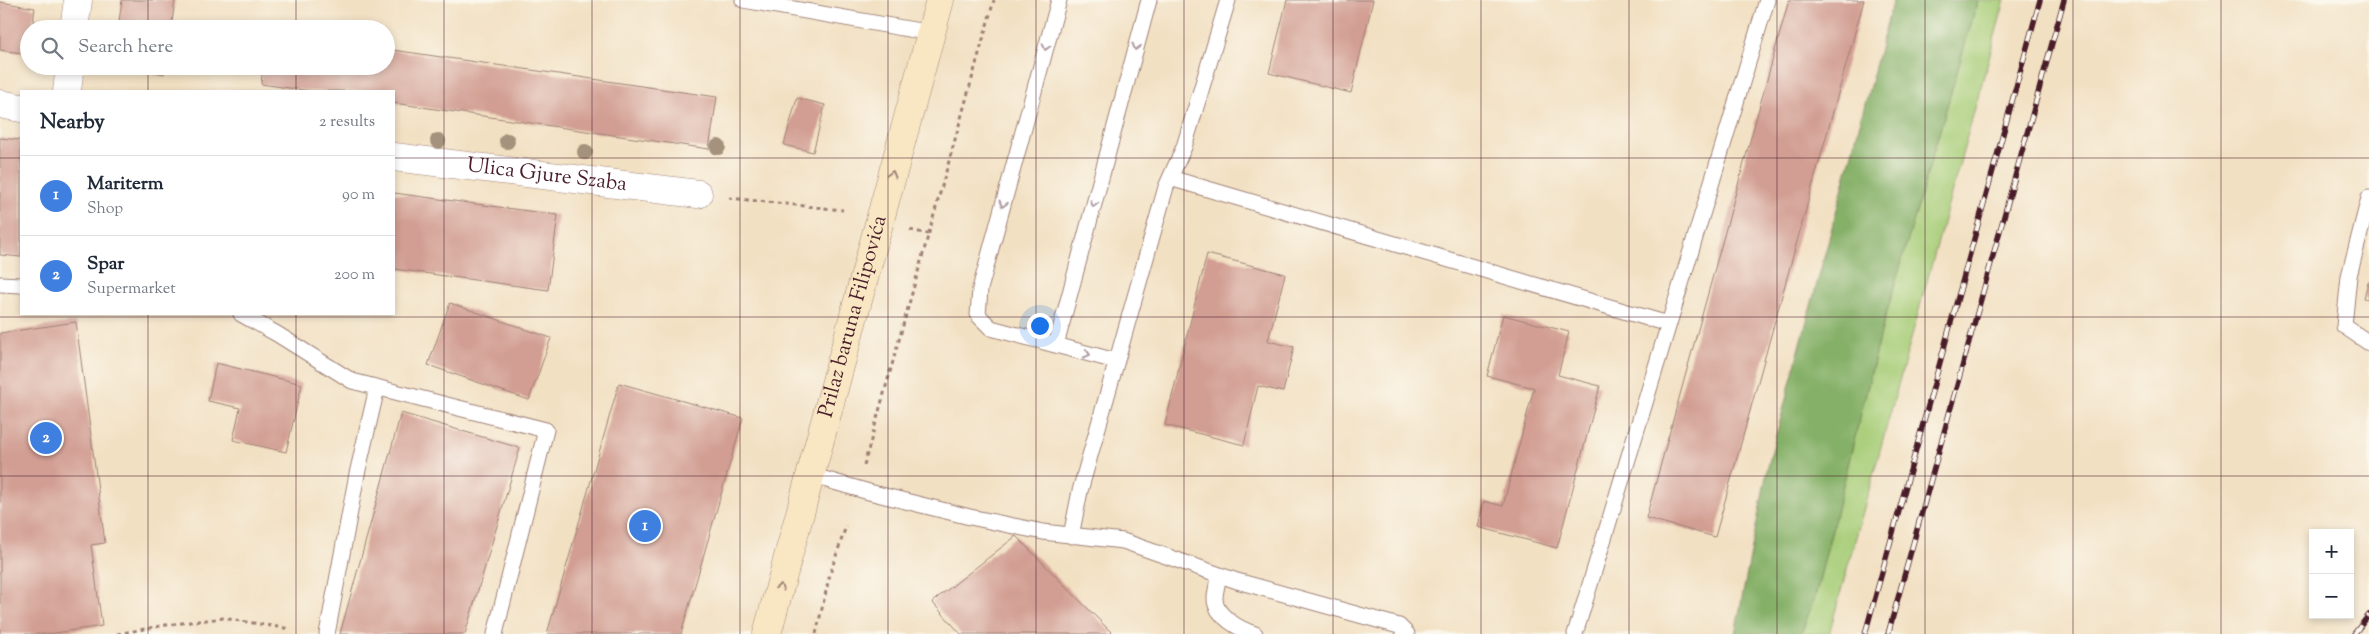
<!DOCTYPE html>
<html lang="en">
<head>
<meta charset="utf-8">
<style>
	body { margin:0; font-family:"Sorts Mill Goudy",serif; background:#f6f6f7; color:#1f2937 }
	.controls { position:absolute; right:15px; bottom:15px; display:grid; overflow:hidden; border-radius:0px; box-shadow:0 2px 8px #0003 }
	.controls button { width:45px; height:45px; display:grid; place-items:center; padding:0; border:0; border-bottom:1px solid #e0e1e3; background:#fff; color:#1f2937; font:25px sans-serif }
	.you { position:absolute; left:1039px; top:325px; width:18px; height:18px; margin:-12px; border:4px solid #fff; border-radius:50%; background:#1a73e8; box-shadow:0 0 0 8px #1a73e833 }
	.badge { display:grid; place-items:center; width:32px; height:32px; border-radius:50%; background:#1f6fb2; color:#fff; font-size:16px; font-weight:700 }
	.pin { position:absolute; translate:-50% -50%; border:2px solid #fff; box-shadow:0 1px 5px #0006 }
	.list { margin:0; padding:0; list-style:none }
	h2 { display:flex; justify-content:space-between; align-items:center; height:65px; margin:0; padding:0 20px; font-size:21px }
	h2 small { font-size:16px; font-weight:400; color:#747a83 }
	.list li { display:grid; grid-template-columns:32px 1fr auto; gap:15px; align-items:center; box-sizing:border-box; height:80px; padding:0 20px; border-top:1px solid #e0e1e3 }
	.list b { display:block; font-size:19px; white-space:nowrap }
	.list p { margin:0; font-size:16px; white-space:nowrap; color:#747a83 }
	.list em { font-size:16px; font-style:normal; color:#747a83 }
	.icon { flex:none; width:28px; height:28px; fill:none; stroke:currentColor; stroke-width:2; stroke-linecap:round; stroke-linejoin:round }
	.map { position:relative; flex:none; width:2369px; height:634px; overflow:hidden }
	.search { position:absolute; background:#fff; box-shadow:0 2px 8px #0003; left:20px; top:20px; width:375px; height:55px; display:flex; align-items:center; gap:12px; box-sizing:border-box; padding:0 18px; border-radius:28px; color:#747a83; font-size:19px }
	.panel { position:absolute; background:#fff; box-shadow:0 2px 8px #0003; left:20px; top:90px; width:375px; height:225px; border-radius:0px }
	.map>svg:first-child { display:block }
	.green { fill:#a7cd78; stroke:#787652 }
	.forest { fill:#85b068; stroke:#68684a }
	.building { fill:#d29d92 }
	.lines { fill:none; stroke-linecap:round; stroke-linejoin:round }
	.service-casing { stroke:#9e8076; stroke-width:17 }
	.minor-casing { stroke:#9e8076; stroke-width:29 }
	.secondary-casing { stroke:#9e8076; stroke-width:29 }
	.path { stroke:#9e8076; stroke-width:3; stroke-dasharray:4 4; stroke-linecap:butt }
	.service { stroke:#fff; stroke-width:15 }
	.minor { stroke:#fff; stroke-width:28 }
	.secondary { stroke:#f9e7c3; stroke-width:28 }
	.rail-casing { stroke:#4a1f2b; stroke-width:5.5 }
	.rail { stroke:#fbf7ec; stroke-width:4; stroke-dasharray:11; stroke-linecap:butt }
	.tree { fill:#a5927c }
	.oneway { stroke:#ae9aa0 }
	.oneway2 { stroke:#a28377 }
	.grid { fill:none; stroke:#4a1f2b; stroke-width:1; stroke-opacity:0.55 }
	.labels { text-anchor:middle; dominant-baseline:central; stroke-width:4.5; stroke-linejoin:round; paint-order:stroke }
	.street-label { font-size:21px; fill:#4a1f2b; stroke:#fbf7ec }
</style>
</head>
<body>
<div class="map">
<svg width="2369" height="634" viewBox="0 0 2369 634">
	<rect width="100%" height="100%" fill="#fbf7ec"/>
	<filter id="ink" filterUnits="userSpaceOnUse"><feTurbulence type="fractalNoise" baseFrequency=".02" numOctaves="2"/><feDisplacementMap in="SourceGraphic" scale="10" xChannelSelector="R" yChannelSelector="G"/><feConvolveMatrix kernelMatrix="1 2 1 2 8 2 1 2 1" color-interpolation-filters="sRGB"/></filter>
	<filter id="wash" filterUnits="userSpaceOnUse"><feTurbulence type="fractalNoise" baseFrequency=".0096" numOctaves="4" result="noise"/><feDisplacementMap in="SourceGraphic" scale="20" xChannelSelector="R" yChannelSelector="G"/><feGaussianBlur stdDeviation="1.12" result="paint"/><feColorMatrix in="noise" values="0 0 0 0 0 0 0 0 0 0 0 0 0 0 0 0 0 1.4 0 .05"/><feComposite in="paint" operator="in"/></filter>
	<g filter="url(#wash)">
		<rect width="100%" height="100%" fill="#f2e0c2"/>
		<path class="green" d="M1978,0H2005L1829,634H1801L1815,597L1883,325Z"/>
		<path class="forest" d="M1893,0H1978L1883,325L1815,597L1801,634H1735L1768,466Z"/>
		<g id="blocks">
			<path class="building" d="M122,0H175L171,29H118Z
				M1287,0H1373L1351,93L1269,73Z
				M1789,0H1864L1715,537L1646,518Z
				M0,2L35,8L32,29H29L28,54L0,50Z
				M386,49L717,97L709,149L394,103V91H310L261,84L263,66H386Z
				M122,66H165L164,74Z
				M797,98L825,105L813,152L784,145Z
				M0,138L21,140V257L0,255Z
				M394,193L558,215L548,290L394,269Z
				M1207,254L1285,274L1268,341L1294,347L1283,392L1258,386L1244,445L1165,425Z
				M2368,282H2369V299L2364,298Z
				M450,303L551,338L529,400L428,365Z
				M1503,315L1569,332L1558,375L1600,386L1557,548L1478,527L1484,501L1503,506L1534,388L1487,376Z
				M76,322L105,543L91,545L102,626L48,634H0V333Z
				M216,363L302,384L286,452L233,440L240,408L208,401Z
				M619,383L743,418L681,634H547Z
				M401,413L520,448L465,634H340Z
				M1016,536L1113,634H961L932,602Z"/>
		</g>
	</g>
	<g filter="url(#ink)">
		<use href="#blocks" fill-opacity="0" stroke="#9e8076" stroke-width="1"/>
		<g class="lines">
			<g class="service-casing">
				<path id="service" d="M743,0L931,33
					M1059,0L980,289L978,315L991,328L1116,361
					M1170,178L1668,324
					M2369,198L2349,276L2344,326L2369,343
					M0,284L21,285
					M241,314L277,334L352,381L546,430L495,634
					M1056,345L1149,0
					M810,475L869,492L970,517L1043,532L1123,541L1237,581L1399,626L1407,634
					M1071,536L1080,491L1166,187L1184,147L1228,0
					M1219,575C1218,582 1215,591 1215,599C1215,616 1241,630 1255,634
					M327,634L357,474L377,388
					M1575,634L1767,0"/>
			</g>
			<g class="minor-casing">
				<g id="minor">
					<path d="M74,29L78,0"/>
					<path d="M67,91L70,66"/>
					<path d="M0,104L21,108"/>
					<path id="s1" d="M394,157L698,194"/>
				</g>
			</g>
			<g class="secondary-casing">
				<g id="secondary">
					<path id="s2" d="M767,634L940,0"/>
				</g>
			</g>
			<path class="path" d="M729,198L843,210
				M910,230L928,234
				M864,465L994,0
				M117,634L166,625L223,618L290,629
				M816,634L830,574L846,526"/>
			<use href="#service" class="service"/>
			<use href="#minor" class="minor"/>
			<use href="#secondary" class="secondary"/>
			<g class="rail-casing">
				<path id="rail" d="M1865,634L2040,0
					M1888,634L2064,0
					M2354,634L2369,615"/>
			</g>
			<use href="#rail" class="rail"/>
		</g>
		<g class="tree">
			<circle cx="438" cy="141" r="8"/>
			<circle cx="507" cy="141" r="8"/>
			<circle cx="718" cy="147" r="8"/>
			<circle cx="585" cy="152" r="8"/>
		</g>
		<defs><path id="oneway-chevron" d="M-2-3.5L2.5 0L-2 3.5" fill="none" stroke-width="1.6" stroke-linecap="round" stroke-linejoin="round" transform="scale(1.25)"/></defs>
		<g class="oneway">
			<use href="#oneway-chevron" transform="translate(1046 47) rotate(105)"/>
			<use href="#oneway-chevron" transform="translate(1136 47) rotate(105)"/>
			<use href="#oneway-chevron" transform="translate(1003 204) rotate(105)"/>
			<use href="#oneway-chevron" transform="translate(1094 204) rotate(105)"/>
			<use href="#oneway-chevron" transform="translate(1087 354) rotate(15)"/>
		</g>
		<g class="oneway2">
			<use href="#oneway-chevron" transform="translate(892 174) rotate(-75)"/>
			<use href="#oneway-chevron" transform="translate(780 587) rotate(-75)"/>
		</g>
	</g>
	<path class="grid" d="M148,0V29M296,0V29M444,0V634M592,0V634M740,0V634M888,0V634M1036,0V634M1184,0V634M1333,0V634M1481,0V634M1629,0V634M1777,0V634M1925,0V634M2073,0V634M2221,0V634M148,66V91M296,66V91M0,158H21M394,158H2369M148,314V634M296,314V634M0,317H2369M0,476H2369"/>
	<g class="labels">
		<g class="street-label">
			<text stroke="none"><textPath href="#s1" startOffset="154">Ulica Gjure Szaba</textPath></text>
			<text stroke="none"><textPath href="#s2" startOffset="329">Prilaz baruna Filipovića</textPath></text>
		</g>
	</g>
</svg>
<div class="controls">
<button>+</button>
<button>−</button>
</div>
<div class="you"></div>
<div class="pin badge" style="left:645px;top:526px;background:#3f7fe0">1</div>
<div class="pin badge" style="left:46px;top:438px;background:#3f7fe0">2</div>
<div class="search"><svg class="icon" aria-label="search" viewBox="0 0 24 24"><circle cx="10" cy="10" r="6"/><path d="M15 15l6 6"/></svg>Search here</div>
<section class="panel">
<h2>Nearby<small>2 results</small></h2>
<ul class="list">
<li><span class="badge" style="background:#3f7fe0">1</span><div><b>Mariterm</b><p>Shop</p></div><em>90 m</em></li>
<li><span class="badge" style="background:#3f7fe0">2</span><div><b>Spar</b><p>Supermarket</p></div><em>200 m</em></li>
</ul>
</section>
</div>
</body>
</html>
